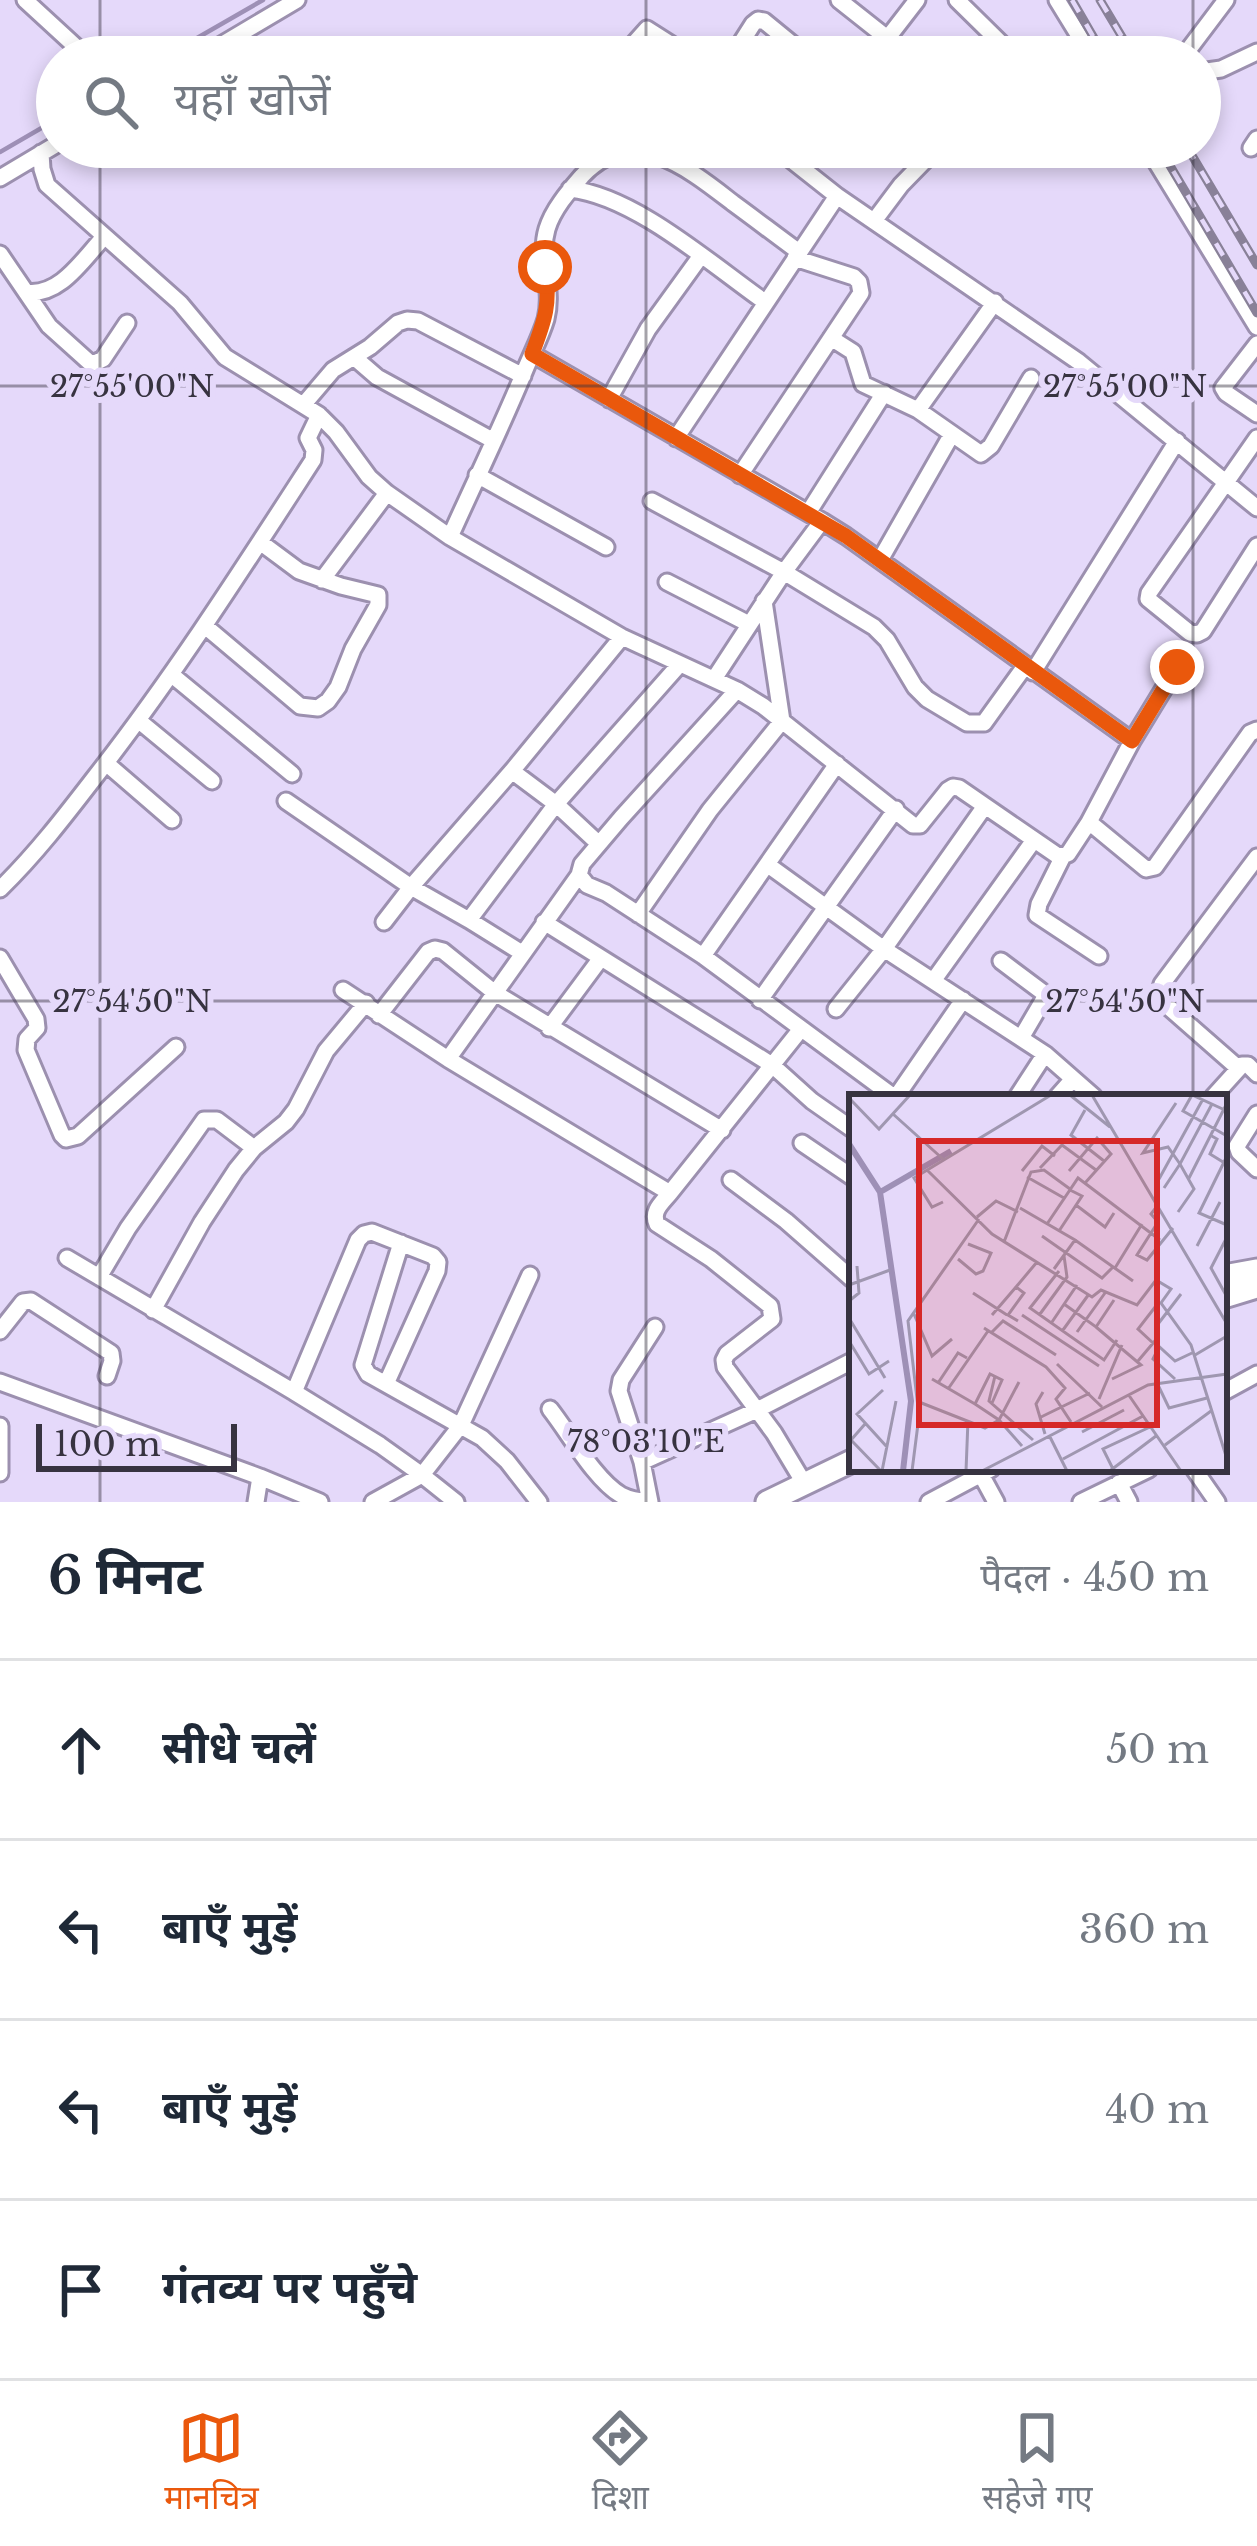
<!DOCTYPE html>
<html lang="hi">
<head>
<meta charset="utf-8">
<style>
	body { margin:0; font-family:"Libre Baskerville","Noto Sans Devanagari",serif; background:#f6f6f7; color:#1f2937 }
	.scale { position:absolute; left:36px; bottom:30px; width:201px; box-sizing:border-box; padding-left:12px; border:6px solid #373340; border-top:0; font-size:33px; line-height:42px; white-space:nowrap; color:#373340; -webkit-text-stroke:9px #e5d9fa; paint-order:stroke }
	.stop { position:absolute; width:36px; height:36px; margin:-27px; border:9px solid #ea580c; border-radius:50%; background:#fff }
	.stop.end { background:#ea580c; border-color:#fff; box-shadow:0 3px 12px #0008 }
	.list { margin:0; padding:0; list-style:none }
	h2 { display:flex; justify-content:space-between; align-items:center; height:156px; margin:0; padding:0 48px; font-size:51px }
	h2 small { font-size:39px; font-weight:400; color:#747a83 }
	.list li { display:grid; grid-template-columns:78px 1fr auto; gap:36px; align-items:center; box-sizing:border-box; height:180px; padding:0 48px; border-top:3px solid #e0e1e3 }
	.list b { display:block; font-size:45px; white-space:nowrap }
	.list em { font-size:39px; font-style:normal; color:#747a83 }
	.icon { flex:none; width:66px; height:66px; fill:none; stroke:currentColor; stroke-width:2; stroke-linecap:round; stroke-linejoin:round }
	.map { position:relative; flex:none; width:1257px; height:1502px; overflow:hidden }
	.search { position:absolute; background:#fff; box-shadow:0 6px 18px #0003; left:36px; right:36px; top:36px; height:132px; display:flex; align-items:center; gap:30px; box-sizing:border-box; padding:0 42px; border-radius:66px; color:#747a83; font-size:45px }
	.sheet { height:876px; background:#fff }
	nav { display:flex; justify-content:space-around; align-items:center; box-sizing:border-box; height:168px; border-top:3px solid #e0e1e3; background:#fff; font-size:33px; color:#747a83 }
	nav a { display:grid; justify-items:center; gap:6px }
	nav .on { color:#ea580c }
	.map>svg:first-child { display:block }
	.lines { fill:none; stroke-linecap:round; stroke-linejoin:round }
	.stream { stroke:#9e90b6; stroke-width:4.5 }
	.street-casing { stroke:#9c90af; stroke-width:21 }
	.secondary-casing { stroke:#9c90af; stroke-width:27 }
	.street { stroke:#fff; stroke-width:15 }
	.secondary { stroke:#fff; stroke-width:21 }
	.rail-casing { stroke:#898198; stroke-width:9 }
	.rail { stroke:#e5d9fa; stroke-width:4.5; stroke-dasharray:14; stroke-linecap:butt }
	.route { stroke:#ea580c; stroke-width:15 }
	.ticks { fill:none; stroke:#373340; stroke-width:3; stroke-opacity:0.45 }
	.inset-river { fill:none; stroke:#9e90b6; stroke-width:6 }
	.inset-road { fill:none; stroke:#9f97b0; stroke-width:3 }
	.view { fill:#d62828; fill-opacity:0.15; stroke:#d62828; stroke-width:6 }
	.inset-edge { fill:none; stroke:#373340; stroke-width:6 }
	.ticks-label { font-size:30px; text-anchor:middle; fill:#373340; stroke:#e5d9fa; stroke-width:12; stroke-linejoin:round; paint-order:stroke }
</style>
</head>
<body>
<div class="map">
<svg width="1257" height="1502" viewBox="0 0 1257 1502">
	<rect width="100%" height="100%" fill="#e5d9fa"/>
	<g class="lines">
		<path class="stream" d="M164,57L263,0
			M0,152L57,119"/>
		<g class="street-casing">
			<path id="street" d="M25,0L87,57
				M839,0L911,57
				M957,0L1015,57
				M1057,0L1092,57
				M201,57L297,0
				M622,57L647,29L691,57
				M732,57L753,24L758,20L764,21L808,57
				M873,57L917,0
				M1183,57L1226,0
				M1200,72L1221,69L1257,52
				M775,147L837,196
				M1147,147L1257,327
				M1251,148L1257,139
				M41,153L42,169L47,185L180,303L225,357L319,415L336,432L369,477L387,493L450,537L622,637L737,690L763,706L913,825H920L948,790L953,787L959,788L1058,856L1068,854L1089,822L1146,869L1155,867L1250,733L1257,730
				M542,157L550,147
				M0,178L57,144
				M570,189C635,196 712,265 765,302
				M874,221L901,185L938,147
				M0,254L49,326L89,362L95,363L103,359L127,323
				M26,292C60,297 83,259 104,237
				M831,338L853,352L863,384L918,410L981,454L991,446L1031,378
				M1257,344L1223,388L1226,393L1257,414
				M532,354L822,521L784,572L714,679
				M355,358L377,377L494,441
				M609,399L648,329L700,257
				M304,404L333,370L370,347L398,323L407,320L418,321L523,376
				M918,410L995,302
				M676,438L837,196L1079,362L1257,508
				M1257,438L1149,593L1148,599L1190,633L1197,634L1203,631L1257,546
				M477,475L606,547
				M740,475L861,293L859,282L854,277L795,258
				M652,501L784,572L874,627L887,640L915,687L927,699L967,723H984L1025,666
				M808,513L884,393
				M822,521L846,536L1132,741
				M450,537C475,481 502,426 525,370C532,353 541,336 546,319C554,288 538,259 547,229C553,209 569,191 582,176C632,122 689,169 733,203C755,219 777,236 799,252
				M880,560L952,434
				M322,580L387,493
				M667,582L749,624
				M205,626L300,706L318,708L328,701L338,687L353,649L378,605V595L341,586L299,571L260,542
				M1033,672L1177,441
				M172,675L292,774
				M737,690L621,818L582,864L579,875L587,885L606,893L703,956L894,1097
				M138,720L212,781
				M106,763L172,820
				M286,801L411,887L469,920
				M1089,822L1132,741L1177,667
				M599,844L556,804L679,665
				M1063,856L1039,904L1037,915L1099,956
				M768,865L884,949L933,981L1034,840
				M0,889C35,855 65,816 95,777C174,676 243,568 313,460L314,450L308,438L319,415
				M638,914L710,810L782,721L764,601
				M384,922L411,887L512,771
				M544,922L772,1065L812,1101L852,1129
				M522,953L469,920L556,804L512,771L622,637
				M703,956L837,764
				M0,958L36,1019L37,1028L27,1039L26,1050L62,1135L66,1139L78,1136L176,1047
				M1001,961L1041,991L1045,997L1021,1038
				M933,981L1045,1054L1094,1097
				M343,990L448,1059L670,1193C662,1203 651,1211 657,1224L711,1259L770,1306L772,1319L727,1354L724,1360L725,1367L774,1433L804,1483
				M760,1000L896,809
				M836,1009L884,949L985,806
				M379,1015L428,952L435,949L443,951L495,993L722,1130
				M549,1028L601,958
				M448,1059L579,875
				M1237,1067L1164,1003L1159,995L1162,984L1257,857
				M896,1097L963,1000
				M1017,1097L1045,1054
				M1057,1097L1073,1079
				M1213,1097L1242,1065H1248L1257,1074
				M1257,1114L1237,1146L1239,1152L1257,1169
				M802,1143L852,1177
				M731,1180L786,1221L852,1279
				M670,1193L801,1029
				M401,1243L363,1365L368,1374L482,1438L507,1461L539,1502
				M67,1258L294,1392
				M1224,1273L1257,1267
				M99,1277L128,1228L204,1120H217L254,1148
				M1224,1300L1257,1290
				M153,1310L202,1222L236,1170L254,1148L286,1122L296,1109L326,1051L366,1003
				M0,1331L23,1302L31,1301L111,1353L112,1361L107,1376
				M0,1382L260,1477L320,1502
				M1224,1392L1257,1374
				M550,1409C569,1433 595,1480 621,1495C630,1500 639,1501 650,1502
				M0,1426V1473
				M642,1462L757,1410L852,1361
				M978,1469L996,1502
				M1194,1469L1217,1502
				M1119,1483L1129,1502
				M256,1502L260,1477
				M373,1502L422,1475L380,1445L294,1392L358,1240L364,1234L372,1232L433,1256L438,1262L437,1271L386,1384
				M456,1502L422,1475L461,1425L530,1275
				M650,1502L642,1462L619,1391L621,1380L655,1327
				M929,1502L991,1469
				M1081,1502L1149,1469"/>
		</g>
		<g class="secondary-casing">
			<path id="secondary" d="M1224,1284L1257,1279
				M767,1502L852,1461"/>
		</g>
		<use href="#street" class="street"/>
		<use href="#secondary" class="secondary"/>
		<g class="rail-casing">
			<path id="rail" d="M1072,0L1105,57
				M1100,0L1134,57
				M1159,147L1257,313
				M1187,147L1257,265"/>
		</g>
		<use href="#rail" class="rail"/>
	</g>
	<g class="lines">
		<path class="route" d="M545,267C551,303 545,320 532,354L846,536L1132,741L1177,667"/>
	</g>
	<path class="ticks" d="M100,0V57M646,0V57M1193,0V57M100,147V1502M646,147V1502M1193,147V1097M0,386H1257M0,1001H1257M1193,1469V1502"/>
	<g transform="translate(849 1094)">
		<rect width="378" height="378" fill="#e5d9fa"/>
		<path class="inset-river" d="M0,50L31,98L62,307L54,377M33,97L102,57"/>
		<path class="inset-road" d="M221,1L261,33M243,1L378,230M1,5L30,35L61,1M327,9L294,59L319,53L331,70L363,10M236,16L222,41L255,67M378,17L343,1L334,17L378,42M44,20L95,66M361,41L368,45L361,60L374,68M378,62L350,119L378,131M191,74L213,51L247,76M78,76L143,140L243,203L252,196L288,211L307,186L322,195L312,209L342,251L378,365M173,77L193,52L206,62M220,77L248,44L262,60L236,89M178,83L215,104M310,85L354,5M339,86L378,9M315,94L331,70L345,95L329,118M94,108L83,113L65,84L202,1M227,111L256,133L265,119M309,111L302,120L309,128L288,161L298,166L324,134M171,114L226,146L205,175M128,123L147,107L169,118M198,130L229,84L311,146M210,137L233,102L221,96M193,142L253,184L264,173M378,143L362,174L378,203M226,146L284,187M155,148L182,78L195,76L221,95M348,152L371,108M109,165L127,180L134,177L142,159L119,150M266,174L293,130M210,177L181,214L255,266L268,246M0,191L41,176M124,199L158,221M0,207L10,199L8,172M215,210L247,233L265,206M65,220L83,262L103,245M191,220L218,183L215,162M143,221L167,193M173,221L250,272M0,224L36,284M169,227L159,221L175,199L167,193L188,168M203,228L228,191M309,230L332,200M247,233L292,271L263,285M135,234L197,273L216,294L207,305L222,328M214,236L240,200M228,238L256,199M142,239L154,227L207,261M0,247L20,280L40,267M304,249L289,235L310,208M308,257L304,265L326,285M346,261L378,242M289,267L305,248L326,267L343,259M208,270L253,313M146,282L140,307L184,346M83,285L126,310M170,288L150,326L173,352M89,289L109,259L118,264M309,291L320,314L358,304M99,295L139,237M34,296L8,320L38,353M194,298L187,310L196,340M279,300L332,377M250,305L273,251M70,308L136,334L150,326L126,310L141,280L153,286L143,309M192,323L241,299M16,330L2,346L32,377M233,338L275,316M200,341L218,377M316,351L362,317M214,365L294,322M264,375L254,355L301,333M262,376L307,342M33,377L47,307M63,377L70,322L59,227L130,125M117,377L119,326M133,377L299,291L378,280"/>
		<path class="view" d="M70,47H308V331H70Z"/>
		<rect width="378" height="378" class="inset-edge"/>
	</g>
	<g class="ticks-label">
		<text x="132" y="397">27°55'00"N</text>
		<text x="1125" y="397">27°55'00"N</text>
		<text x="132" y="1012">27°54'50"N</text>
		<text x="1125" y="1012">27°54'50"N</text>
		<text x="646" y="1452">78°03'10"E</text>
	</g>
</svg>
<div class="scale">100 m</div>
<div class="stop" style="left:545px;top:267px"></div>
<div class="stop end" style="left:1177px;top:667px"></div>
<div class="search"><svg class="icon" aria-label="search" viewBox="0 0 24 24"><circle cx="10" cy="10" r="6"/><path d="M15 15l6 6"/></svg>यहाँ खोजें</div>
</div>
<section class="sheet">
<h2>6 मिनट<small>पैदल · 450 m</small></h2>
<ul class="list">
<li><svg class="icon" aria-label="ahead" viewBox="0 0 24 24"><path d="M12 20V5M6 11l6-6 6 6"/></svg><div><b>सीधे चलें</b></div><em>50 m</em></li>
<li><svg class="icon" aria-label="left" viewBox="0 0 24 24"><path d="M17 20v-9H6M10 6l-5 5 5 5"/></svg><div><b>बाएँ मुड़ें</b></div><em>360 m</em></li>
<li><svg class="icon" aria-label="left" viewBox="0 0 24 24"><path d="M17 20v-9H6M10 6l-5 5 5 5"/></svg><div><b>बाएँ मुड़ें</b></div><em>40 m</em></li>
<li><svg class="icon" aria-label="arrive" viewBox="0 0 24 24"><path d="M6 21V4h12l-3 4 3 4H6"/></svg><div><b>गंतव्य पर पहुँचे</b></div></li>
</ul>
</section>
<nav>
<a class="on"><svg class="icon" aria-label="map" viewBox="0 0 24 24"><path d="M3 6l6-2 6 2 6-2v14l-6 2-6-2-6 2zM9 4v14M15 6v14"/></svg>मानचित्र</a>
<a><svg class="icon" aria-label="directions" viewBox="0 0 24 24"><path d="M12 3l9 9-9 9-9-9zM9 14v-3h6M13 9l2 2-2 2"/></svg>दिशा</a>
<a><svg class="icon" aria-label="saved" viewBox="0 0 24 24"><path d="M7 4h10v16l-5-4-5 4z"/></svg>सहेजे गए</a>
</nav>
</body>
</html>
